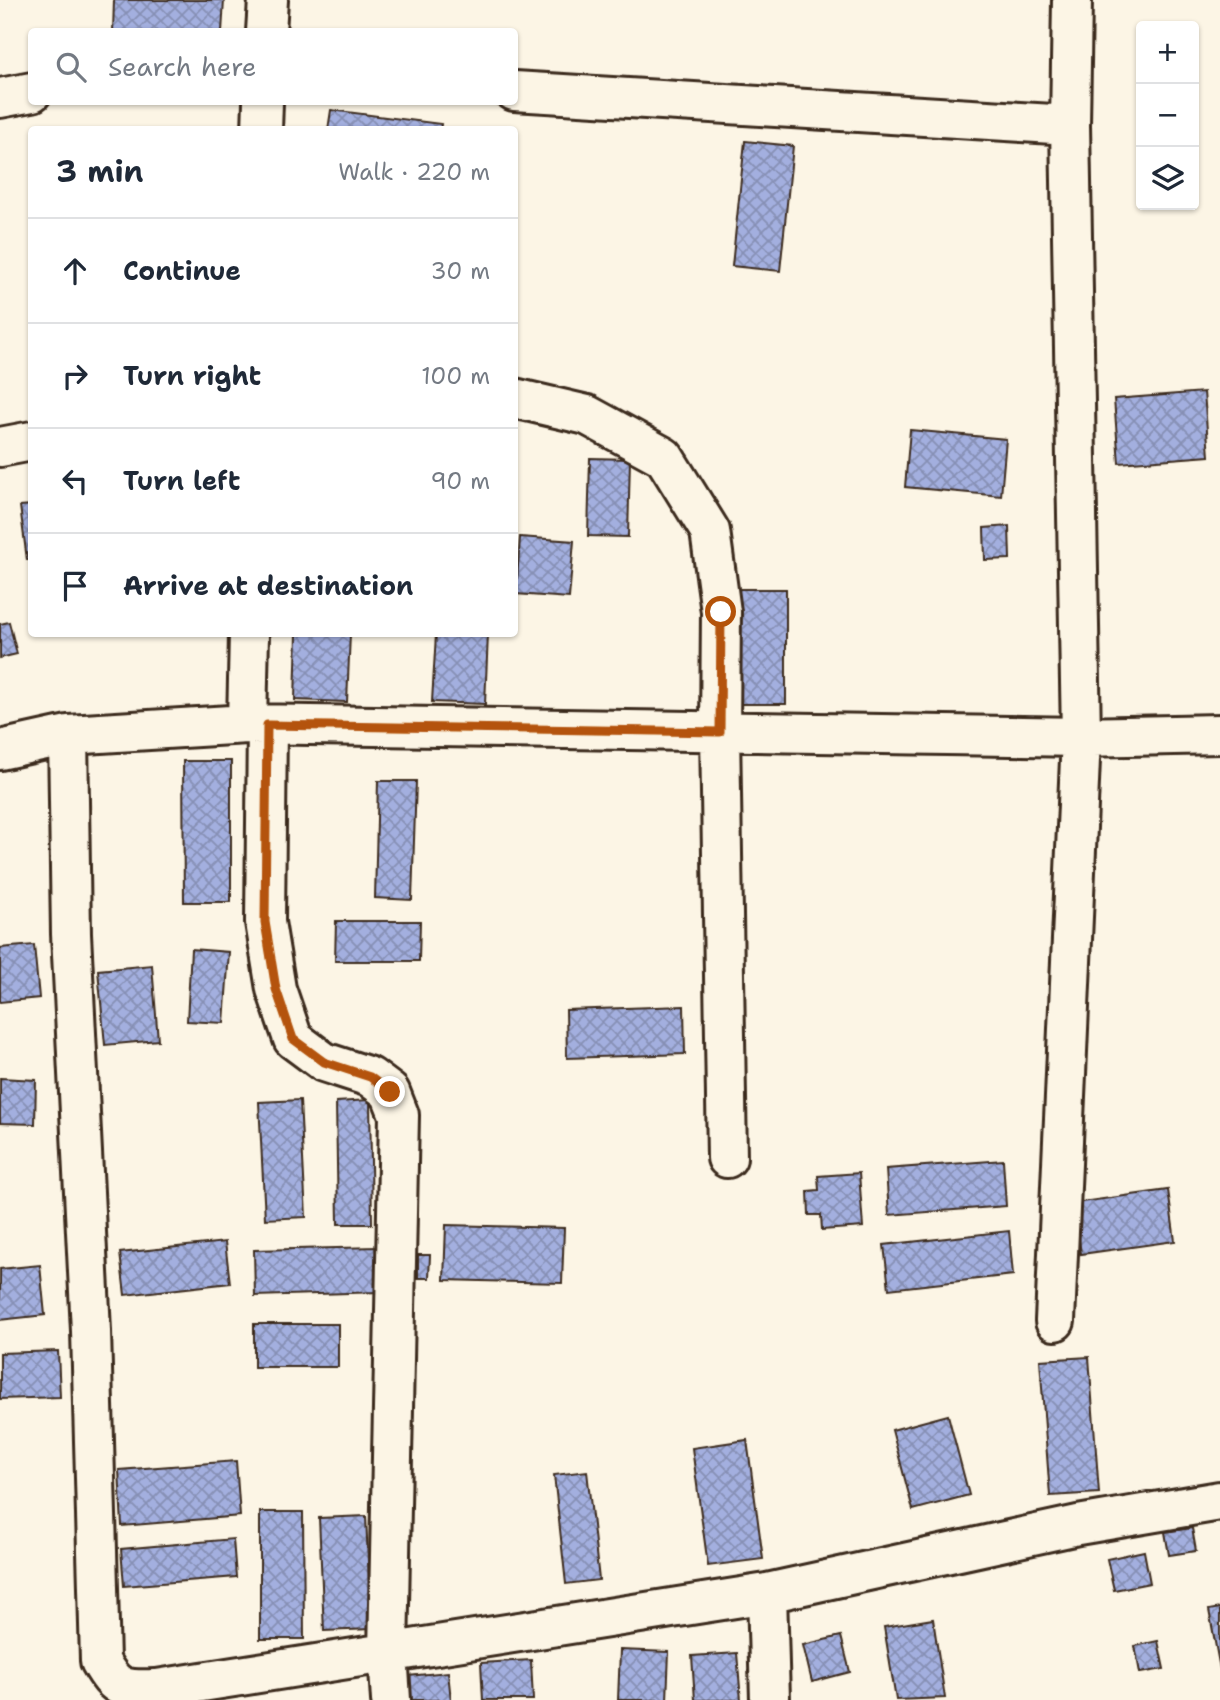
<!DOCTYPE html>
<html lang="en">
<head>
<meta charset="utf-8">
<style>
	body { margin:0; font-family:"Shantell Sans",sans-serif; background:#f2f2f3; color:#1f2937 }
	.controls { position:absolute; right:21px; top:21px; display:grid; overflow:hidden; border-radius:7px; box-shadow:0 2px 5px #0004 }
	.controls button { width:63px; height:63px; display:grid; place-items:center; padding:0; border:0; border-bottom:2px solid #e0e1e3; background:#fff; color:#1f2937; font:35px sans-serif }
	.stop { position:absolute; width:21px; height:21px; margin:-16px; border:5px solid #b45309; border-radius:50%; background:#fff }
	.stop.end { background:#b45309; border-color:#fff; box-shadow:0 2px 7px #0008 }
	.list { margin:0; padding:0; list-style:none }
	h2 { display:flex; justify-content:space-between; align-items:center; height:91px; margin:0; padding:0 28px; font-size:30px }
	h2 small { font-size:23px; font-weight:400; color:#747a83 }
	.list li { display:grid; grid-template-columns:46px 1fr auto; gap:21px; align-items:center; box-sizing:border-box; height:105px; padding:0 28px; border-top:2px solid #e0e1e3 }
	.list b { display:block; font-size:26px; white-space:nowrap }
	.list em { font-size:23px; font-style:normal; color:#747a83 }
	.icon { flex:none; width:38px; height:38px; fill:none; stroke:currentColor; stroke-width:2; stroke-linecap:round; stroke-linejoin:round }
	.map { position:relative; flex:none; width:1220px; height:1700px; overflow:hidden }
	.search { position:absolute; background:#fff; box-shadow:0 2px 5px #0004; left:28px; top:28px; width:490px; height:77px; display:flex; align-items:center; gap:18px; box-sizing:border-box; padding:0 24px; border-radius:7px; color:#747a83; font-size:26px }
	.panel { position:absolute; background:#fff; box-shadow:0 2px 5px #0004; left:28px; top:126px; width:490px; height:511px; border-radius:7px }
	.map>svg:first-child { display:block }
	.building { fill:url(#building-cross-hatch); stroke:#3b2a1e; stroke-width:2 }
	.lines { fill:none; stroke-linecap:round; stroke-linejoin:round }
	.minor-casing { stroke:#3b2a1e; stroke-width:44 }
	.minor { stroke:#fcf5e5; stroke-width:38 }
	.route { stroke:#b45309; stroke-width:9 }
</style>
</head>
<body>
<div class="map">
<svg width="1220" height="1700" viewBox="0 0 1220 1700">
	<defs>
		<pattern id="building-cross-hatch" width="8" height="8" patternUnits="userSpaceOnUse" patternTransform="scale(1.75)"><rect width="8" height="8" fill="#a3afdf"/><path d="M0 0l8 8M0 8l8-8" fill="none" stroke="#868fb4"/></pattern>
	</defs>
	<rect width="100%" height="100%" fill="#fcf5e5"/>
	<filter id="ink" filterUnits="userSpaceOnUse"><feTurbulence type="fractalNoise" baseFrequency=".0143" numOctaves="2"/><feDisplacementMap in="SourceGraphic" scale="14" xChannelSelector="R" yChannelSelector="G"/><feConvolveMatrix kernelMatrix="1 2 1 2 8 2 1 2 1" color-interpolation-filters="sRGB"/></filter>
	<g filter="url(#ink)">
		<path class="building" d="M114,0H224L222,32H113Z
			M331,110L441,124L440,130H328Z
			M745,141L793,146L780,271L732,266Z
			M1204,392L1209,456L1119,463L1114,399Z
			M910,430L1006,439L1001,496L905,487Z
			M590,458L630,459L628,537L588,536Z
			M32,505V560H27L20,506Z
			M1009,526L1010,559L985,560L984,528Z
			M520,537L574,541L569,598L516,594Z
			M734,589H786V704H734Z
			M9,622L17,654L0,658V624Z
			M297,634H350L347,702L295,700Z
			M436,634H488L485,704L432,702Z
			M183,761H231V902H184Z
			M378,781H416L412,900L375,898Z
			M336,921H420L419,961H335Z
			M34,945L39,998L0,1002V948Z
			M191,949L229,952L224,1023L187,1021Z
			M152,965L158,1040L105,1045L98,970Z
			M684,1006L685,1054L567,1058L566,1010Z
			M0,1078L36,1080L35,1124L0,1123Z
			M300,1100L306,1217L265,1219L259,1102Z
			M370,1100L372,1224H338L336,1102Z
			M1003,1160L1006,1206L889,1215L886,1169Z
			M859,1173L863,1227L822,1230L821,1215H809L808,1191L819,1190L818,1176Z
			M1168,1190L1175,1241L1081,1254L1074,1203Z
			M446,1225L564,1228L562,1283L444,1280Z
			M1009,1231L1013,1275L889,1289L884,1245Z
			M225,1242L230,1283L125,1295L120,1253Z
			M378,1247L380,1292L255,1296L254,1250Z
			M418,1255H430L429,1278H418Z
			M40,1265L45,1315L0,1320V1269Z
			M254,1324H338V1367H254Z
			M58,1351L60,1397L0,1399V1353Z
			M1089,1357L1099,1493L1050,1496L1040,1360Z
			M948,1415L969,1495L913,1510L892,1430Z
			M747,1440L763,1559L708,1566L692,1448Z
			M236,1461L240,1516L122,1526L119,1470Z
			M587,1471L599,1580L566,1584L554,1475Z
			M260,1512H303L304,1639H260Z
			M366,1516L371,1629L324,1631L319,1518Z
			M1192,1528L1196,1551L1169,1555L1165,1532Z
			M233,1539L236,1577L124,1586L121,1549Z
			M1144,1551L1150,1583L1114,1590L1107,1559Z
			M1220,1608V1669L1209,1610Z
			M933,1619L945,1698L896,1700L884,1627Z
			M841,1636L850,1672L812,1682L803,1645Z
			M1158,1641L1164,1669L1140,1673L1135,1646Z
			M620,1650L669,1652L667,1700H618Z
			M737,1653L741,1700H695L692,1656Z
			M531,1660L533,1700H483L481,1663Z
			M448,1672L451,1700H400L398,1677Z"/>
		<g class="lines">
			<g class="minor-casing">
				<path id="minor" d="M266,32L268,0
					M514,91L1070,125
					M0,98L32,92
					M262,130L263,102
					M514,398L587,415L664,457L710,531L721,612L720,732L727,1158
					M0,447L32,441
					M247,724L249,634
					M267,725L265,922L276,989L293,1039L324,1062L370,1077L390,1092L399,1115L388,1653L391,1700
					M68,735L71,934L91,1331L100,1661C117,1691 124,1690 157,1689L767,1593L1078,1525L1220,1501
					M0,750L68,735L247,724L1081,737L1220,734
					M1055,1321L1081,737L1070,125L1072,0
					M767,1593L770,1700"/>
			</g>
			<use href="#minor" class="minor"/>
		</g>
	</g>
	<g class="lines" filter="url(#ink)">
		<path class="route" d="M390,1092L370,1077L324,1062L293,1039L276,989L265,922L267,725L720,732L721,612"/>
	</g>
</svg>
<div class="controls">
<button>+</button>
<button>−</button>
<button><svg class="icon" aria-label="layers" viewBox="0 0 24 24"><path d="M12 4l9 5-9 5-9-5zM3 14l9 5 9-5"/></svg></button>
</div>
<div class="stop" style="left:721px;top:612px"></div>
<div class="stop end" style="left:390px;top:1092px"></div>
<div class="search"><svg class="icon" aria-label="search" viewBox="0 0 24 24"><circle cx="10" cy="10" r="6"/><path d="M15 15l6 6"/></svg>Search here</div>
<section class="panel">
<h2>3 min<small>Walk · 220 m</small></h2>
<ul class="list">
<li><svg class="icon" aria-label="ahead" viewBox="0 0 24 24"><path d="M12 20V5M6 11l6-6 6 6"/></svg><div><b>Continue</b></div><em>30 m</em></li>
<li><svg class="icon" aria-label="right" viewBox="0 0 24 24"><path d="M7 20v-9h11M14 6l5 5-5 5"/></svg><div><b>Turn right</b></div><em>100 m</em></li>
<li><svg class="icon" aria-label="left" viewBox="0 0 24 24"><path d="M17 20v-9H6M10 6l-5 5 5 5"/></svg><div><b>Turn left</b></div><em>90 m</em></li>
<li><svg class="icon" aria-label="arrive" viewBox="0 0 24 24"><path d="M6 21V4h12l-3 4 3 4H6"/></svg><div><b>Arrive at destination</b></div></li>
</ul>
</section>
</div>
</body>
</html>
